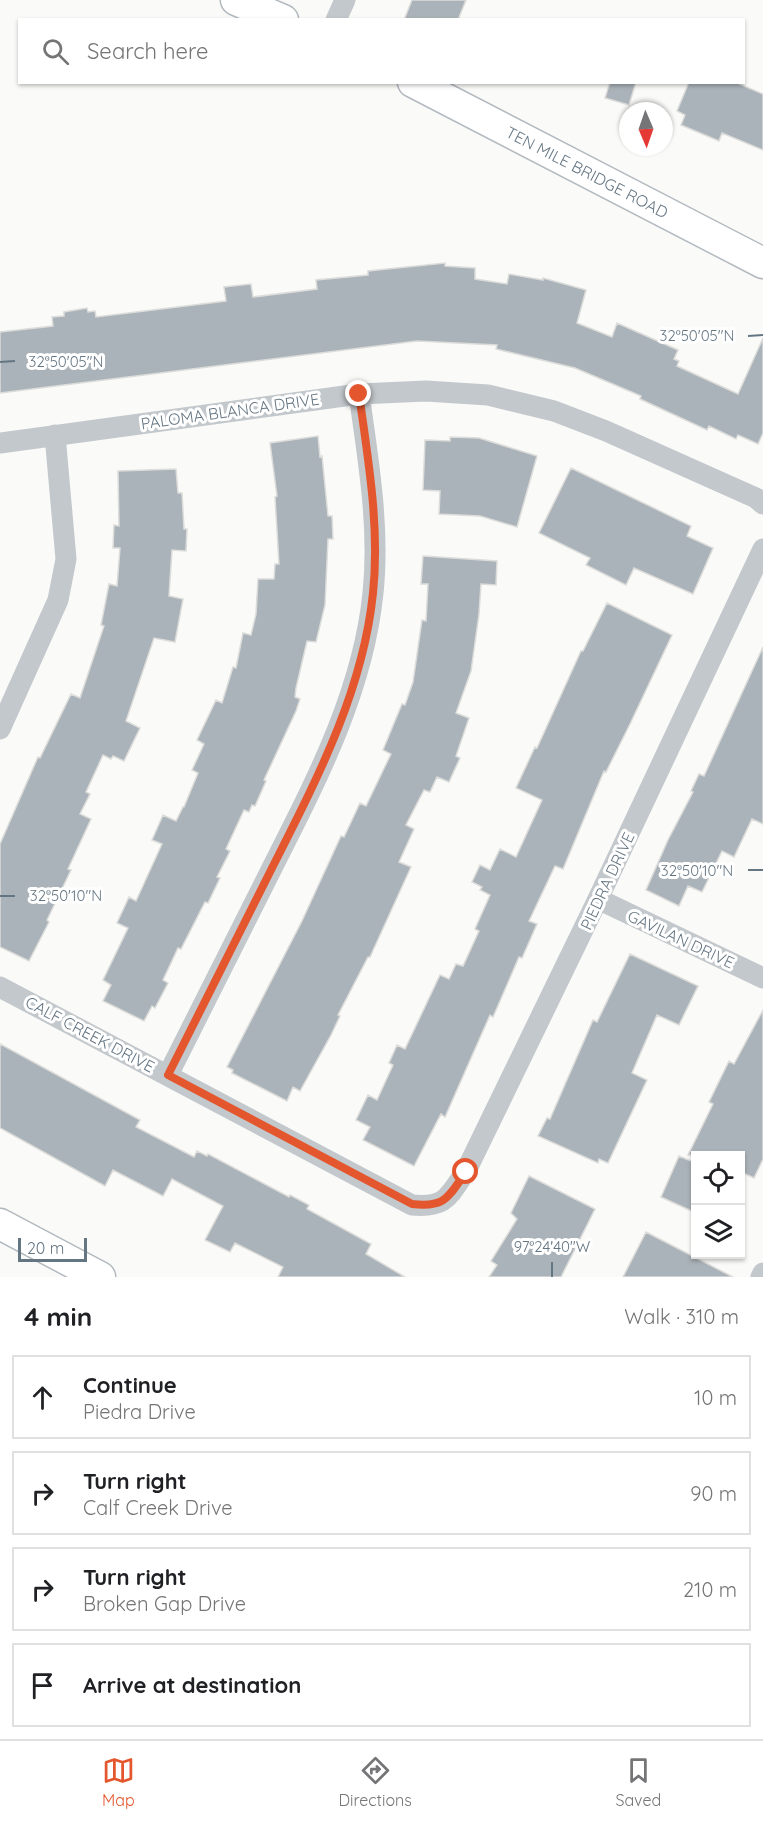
<!DOCTYPE html>
<html lang="en">
<head>
<meta charset="utf-8">
<style>
	body { margin:0; font-family:Quicksand,sans-serif; background:#f2f2f2; color:#202124 }
	.controls { position:absolute; right:18px; bottom:18px; display:grid; overflow:hidden; border-radius:0px; box-shadow:0 2px 4px #0004 }
	.controls button { width:54px; height:54px; display:grid; place-items:center; padding:0; border:0; border-bottom:2px solid #e0e0e0; background:#fff; color:#202124; font:30px sans-serif }
	.compass { position:absolute; left:619px; top:102px; width:54px; height:54px; border-radius:50%; background:#fff; box-shadow:0 2px 4px #0004; rotate:178deg }
	.scale { position:absolute; left:18px; bottom:15px; width:69px; box-sizing:border-box; padding-left:6px; border:3px solid #657683; border-top:0; font-size:16px; line-height:21px; white-space:nowrap; color:#657683; -webkit-text-stroke:4px #fff; paint-order:stroke }
	.stop { position:absolute; width:18px; height:18px; margin:-14px; border:4px solid #e4572e; border-radius:50%; background:#fff }
	.stop.end { background:#e4572e; border-color:#fff; box-shadow:0 2px 6px #0008 }
	.list { margin:0; padding:0; list-style:none }
	h2 { display:flex; justify-content:space-between; align-items:center; height:78px; margin:0; padding:0 24px; font-size:26px }
	h2 small { font-size:20px; font-weight:400; color:#757577 }
	.list li { display:grid; grid-template-columns:39px 1fr auto; gap:18px; align-items:center; box-sizing:border-box; height:84px; margin:0 12px 12px; padding:0 12px; border:2px solid #e0e0e0; border-radius:0px }
	.list b { display:block; font-size:22px; white-space:nowrap }
	.list p { margin:0; font-size:20px; white-space:nowrap; color:#757577 }
	.list em { font-size:20px; font-style:normal; color:#757577 }
	.icon { flex:none; width:33px; height:33px; fill:none; stroke:currentColor; stroke-width:2; stroke-linecap:round; stroke-linejoin:round }
	.map { position:relative; flex:none; width:763px; height:1277px; overflow:hidden }
	.search { position:absolute; background:#fff; box-shadow:0 2px 4px #0004; left:18px; right:18px; top:18px; height:66px; display:flex; align-items:center; gap:15px; box-sizing:border-box; padding:0 21px; border-radius:0px; color:#757577; font-size:22px }
	.sheet { height:462px; background:#fff }
	nav { display:flex; justify-content:space-around; align-items:center; box-sizing:border-box; height:84px; border-top:2px solid #e0e0e0; background:#fff; font-size:16px; color:#757577 }
	nav a { display:grid; justify-items:center; gap:3px }
	nav .on { color:#e4572e }
	.map>svg:first-child { display:block }
	.building { fill:#aab3b9; stroke:#dcdcda; stroke-width:1.5 }
	.lines { fill:none; stroke-linecap:round; stroke-linejoin:round }
	.secondary-casing { stroke:#b3babf; stroke-width:33 }
	.street { stroke:#c3c8cc; stroke-width:21 }
	.secondary { stroke:#fff; stroke-width:30 }
	.route { stroke:#e4572e; stroke-width:8 }
	.ticks { fill:none; stroke:#657683; stroke-width:2 }
	.labels { text-anchor:middle; dominant-baseline:central; stroke-width:6; stroke-linejoin:round; paint-order:stroke }
	.street-label { font-size:16px; fill:#657683; stroke:#fff }
	.ticks-label { font-size:15px; text-anchor:middle; fill:#657683; stroke:#fff; stroke-width:6; stroke-linejoin:round; paint-order:stroke }
</style>
</head>
<body>
<div class="map">
<svg width="763" height="1277" viewBox="0 0 763 1277">
	<rect width="100%" height="100%" fill="#fafaf8"/>
	<path class="building" d="M412,0H466L458,20H404Z
		M610,82H636L629,105L605,98Z
		M689,82H735L763,94V150L722,133L719,141L681,125L685,115L677,111Z
		M445,263V266L475,268V279L507,284L509,274L543,280V278L586,290L577,323L612,337L617,323L678,350L674,359L679,361L677,366L738,394L763,338V433L758,444L738,435L736,439L709,426L707,430L640,399L641,396L575,368L496,349L497,345L417,341L0,393V332L53,326L52,317L64,316V312L87,308L88,312L95,311L96,317L226,301L224,287L251,284L253,297L317,289L316,280L368,275V271Z
		M318,436L320,457L322,456L328,516H332L333,539H328L325,605L316,642L307,641L296,688L295,697L300,699L296,711L264,780L266,781L255,806L252,805L249,812L244,810L226,849L230,851L217,877L220,878L208,903L205,902L181,949L178,948L163,980L168,983L155,1008L152,1006L144,1021L103,1001L111,985L103,980L128,928L117,923L129,897L136,901L162,844L152,840L163,815L176,821L183,807H184L198,773L192,770L204,744L197,740L216,700L222,703L233,667L236,668L243,633L251,635L256,614L258,579H274L275,564H279L275,497L277,496L270,443Z
		M450,437L479,438L537,456L517,527L480,516L439,514L440,491L423,490L425,440L450,441Z
		M571,468L691,526L687,536L713,548L693,594L634,568L626,585L586,565L590,558L539,533Z
		M176,469L178,493H182L184,529H187L186,551L172,550L169,596L183,599L175,642L154,638L126,721L140,728L124,761L113,756L111,759L103,755L86,792L90,794L80,814L91,819L68,869L71,870L47,920L49,922L29,961L0,947V844L38,757L40,758L71,694L80,698L104,626L101,625L109,584L117,586L120,548H113L114,525L119,526L118,471Z
		M423,556L497,561L496,585L481,584L479,614L471,671L456,713L469,718L456,756L460,758L449,782L437,777L430,792L424,790L406,825L414,829L399,862L411,867L370,957H368L338,1015L340,1016L331,1035L300,1091L293,1087L287,1101L232,1073L233,1070L227,1067L302,921L341,836L344,837L360,803L366,806L391,754L383,750L402,704L405,705L413,682L422,620L426,621L428,584H421Z
		M607,603L672,635L630,724L606,772L604,771L563,869L555,866L529,921L537,924L522,958L519,957L493,1017L490,1015L445,1117L441,1114L414,1166L363,1140L370,1127L356,1120L368,1095L377,1100L393,1065L389,1063L397,1045L405,1049L440,975L449,979L456,964L463,966L479,931L475,929L490,895L480,890L482,887L472,882L480,865L490,870L500,849L516,857L542,800L516,788L535,747L537,748L581,651H583Z
		M763,647V824L752,819L734,857L722,851L702,892L688,886L679,906L646,890L668,840L693,792L691,791L699,774L704,776Z
		M630,954L698,986L679,1025L657,1015L632,1073L647,1080L608,1163L599,1159L598,1163L538,1136L547,1118L550,1119L593,1020L597,1022Z
		M763,1010V1159L754,1178L741,1172V1155H688L713,1104L709,1102L729,1061L734,1064Z
		M0,1044L140,1120L136,1127L194,1157L197,1151L207,1156L208,1154L289,1197L290,1195L309,1205L307,1209L371,1244L366,1254L405,1277H278L283,1267L235,1243L230,1252L205,1240L223,1206L172,1179L163,1196L113,1170L105,1186L0,1128Z
		M679,1156L696,1163V1213L661,1197Z
		M529,1176L595,1209L561,1277H489L497,1265L491,1261L517,1219L511,1213Z
		M646,1232L733,1277H623Z"/>
	<g class="lines">
		<g class="secondary-casing">
			<g id="secondary">
				<path d="M236,0L283,20"/>
				<path id="s1" d="M413,82L763,263"/>
				<path d="M0,1224L100,1277"/>
			</g>
		</g>
		<path class="street" d="M336,20L345,0
			M0,443L359,394L426,391L488,395L554,411L606,431L756,498L763,504
			M0,729L58,600L66,559L55,435
			M598,899L763,978
			M0,987L412,1205C446,1208 448,1197 466,1171L598,899L763,549
			M168,1075C202,1006 237,937 272,868C316,781 363,692 373,593C380,527 368,459 359,394
			M761,1277L763,1273"/>
		<use href="#secondary" class="secondary"/>
	</g>
	<g class="lines">
		<path class="route" d="M359,394C368,459 380,527 373,593C363,692 316,781 272,868C237,937 202,1006 168,1075L412,1204C446,1208 448,1197 466,1172"/>
	</g>
	<path class="ticks" d="M748,336L763,335M0,362L15,361M748,870H763M0,896H15M552,1262V1277"/>
	<g class="labels">
		<g class="street-label">
			<text stroke="none"><textPath href="#s1" startOffset="196">TEN MILE BRIDGE ROAD</textPath></text>
			<text transform="translate(230 411) rotate(-8)">PALOMA BLANCA DRIVE</text>
			<text transform="translate(607 881) rotate(-65)">PIEDRA DRIVE</text>
			<text transform="translate(681 939) rotate(25)">GAVILAN DRIVE</text>
			<text transform="translate(90 1034) rotate(28)">CALF CREEK DRIVE</text>
		</g>
	</g>
	<g class="ticks-label">
		<text x="697" y="341">32°50'05"N</text>
		<text x="66" y="367">32°50'05"N</text>
		<text x="697" y="876">32°50'10"N</text>
		<text x="66" y="901">32°50'10"N</text>
		<text x="552" y="1252">97°24'40"W</text>
	</g>
</svg>
<div class="controls">
<button><svg class="icon" aria-label="locate" viewBox="0 0 24 24"><circle cx="12" cy="12" r="6"/><path d="M12 2v4M12 18v4M2 12h4M18 12h4"/></svg></button>
<button><svg class="icon" aria-label="layers" viewBox="0 0 24 24"><path d="M12 4l9 5-9 5-9-5zM3 14l9 5 9-5"/></svg></button>
</div>
<svg class="compass" viewBox="-18 -18 36 36"><path d="M0-13l5 13h-10z" fill="#e53935"/><path d="M0 13l5-13h-10z" fill="#757577"/></svg>
<div class="scale">20 m</div>
<div class="stop" style="left:466px;top:1172px"></div>
<div class="stop end" style="left:359px;top:394px"></div>
<div class="search"><svg class="icon" aria-label="search" viewBox="0 0 24 24"><circle cx="10" cy="10" r="6"/><path d="M15 15l6 6"/></svg>Search here</div>
</div>
<section class="sheet">
<h2>4 min<small>Walk · 310 m</small></h2>
<ul class="list">
<li><svg class="icon" aria-label="ahead" viewBox="0 0 24 24"><path d="M12 20V5M6 11l6-6 6 6"/></svg><div><b>Continue</b><p>Piedra Drive</p></div><em>10 m</em></li>
<li><svg class="icon" aria-label="right" viewBox="0 0 24 24"><path d="M7 20v-9h11M14 6l5 5-5 5"/></svg><div><b>Turn right</b><p>Calf Creek Drive</p></div><em>90 m</em></li>
<li><svg class="icon" aria-label="right" viewBox="0 0 24 24"><path d="M7 20v-9h11M14 6l5 5-5 5"/></svg><div><b>Turn right</b><p>Broken Gap Drive</p></div><em>210 m</em></li>
<li><svg class="icon" aria-label="arrive" viewBox="0 0 24 24"><path d="M6 21V4h12l-3 4 3 4H6"/></svg><div><b>Arrive at destination</b></div></li>
</ul>
</section>
<nav>
<a class="on"><svg class="icon" aria-label="map" viewBox="0 0 24 24"><path d="M3 6l6-2 6 2 6-2v14l-6 2-6-2-6 2zM9 4v14M15 6v14"/></svg>Map</a>
<a><svg class="icon" aria-label="directions" viewBox="0 0 24 24"><path d="M12 3l9 9-9 9-9-9zM9 14v-3h6M13 9l2 2-2 2"/></svg>Directions</a>
<a><svg class="icon" aria-label="saved" viewBox="0 0 24 24"><path d="M7 4h10v16l-5-4-5 4z"/></svg>Saved</a>
</nav>
</body>
</html>
